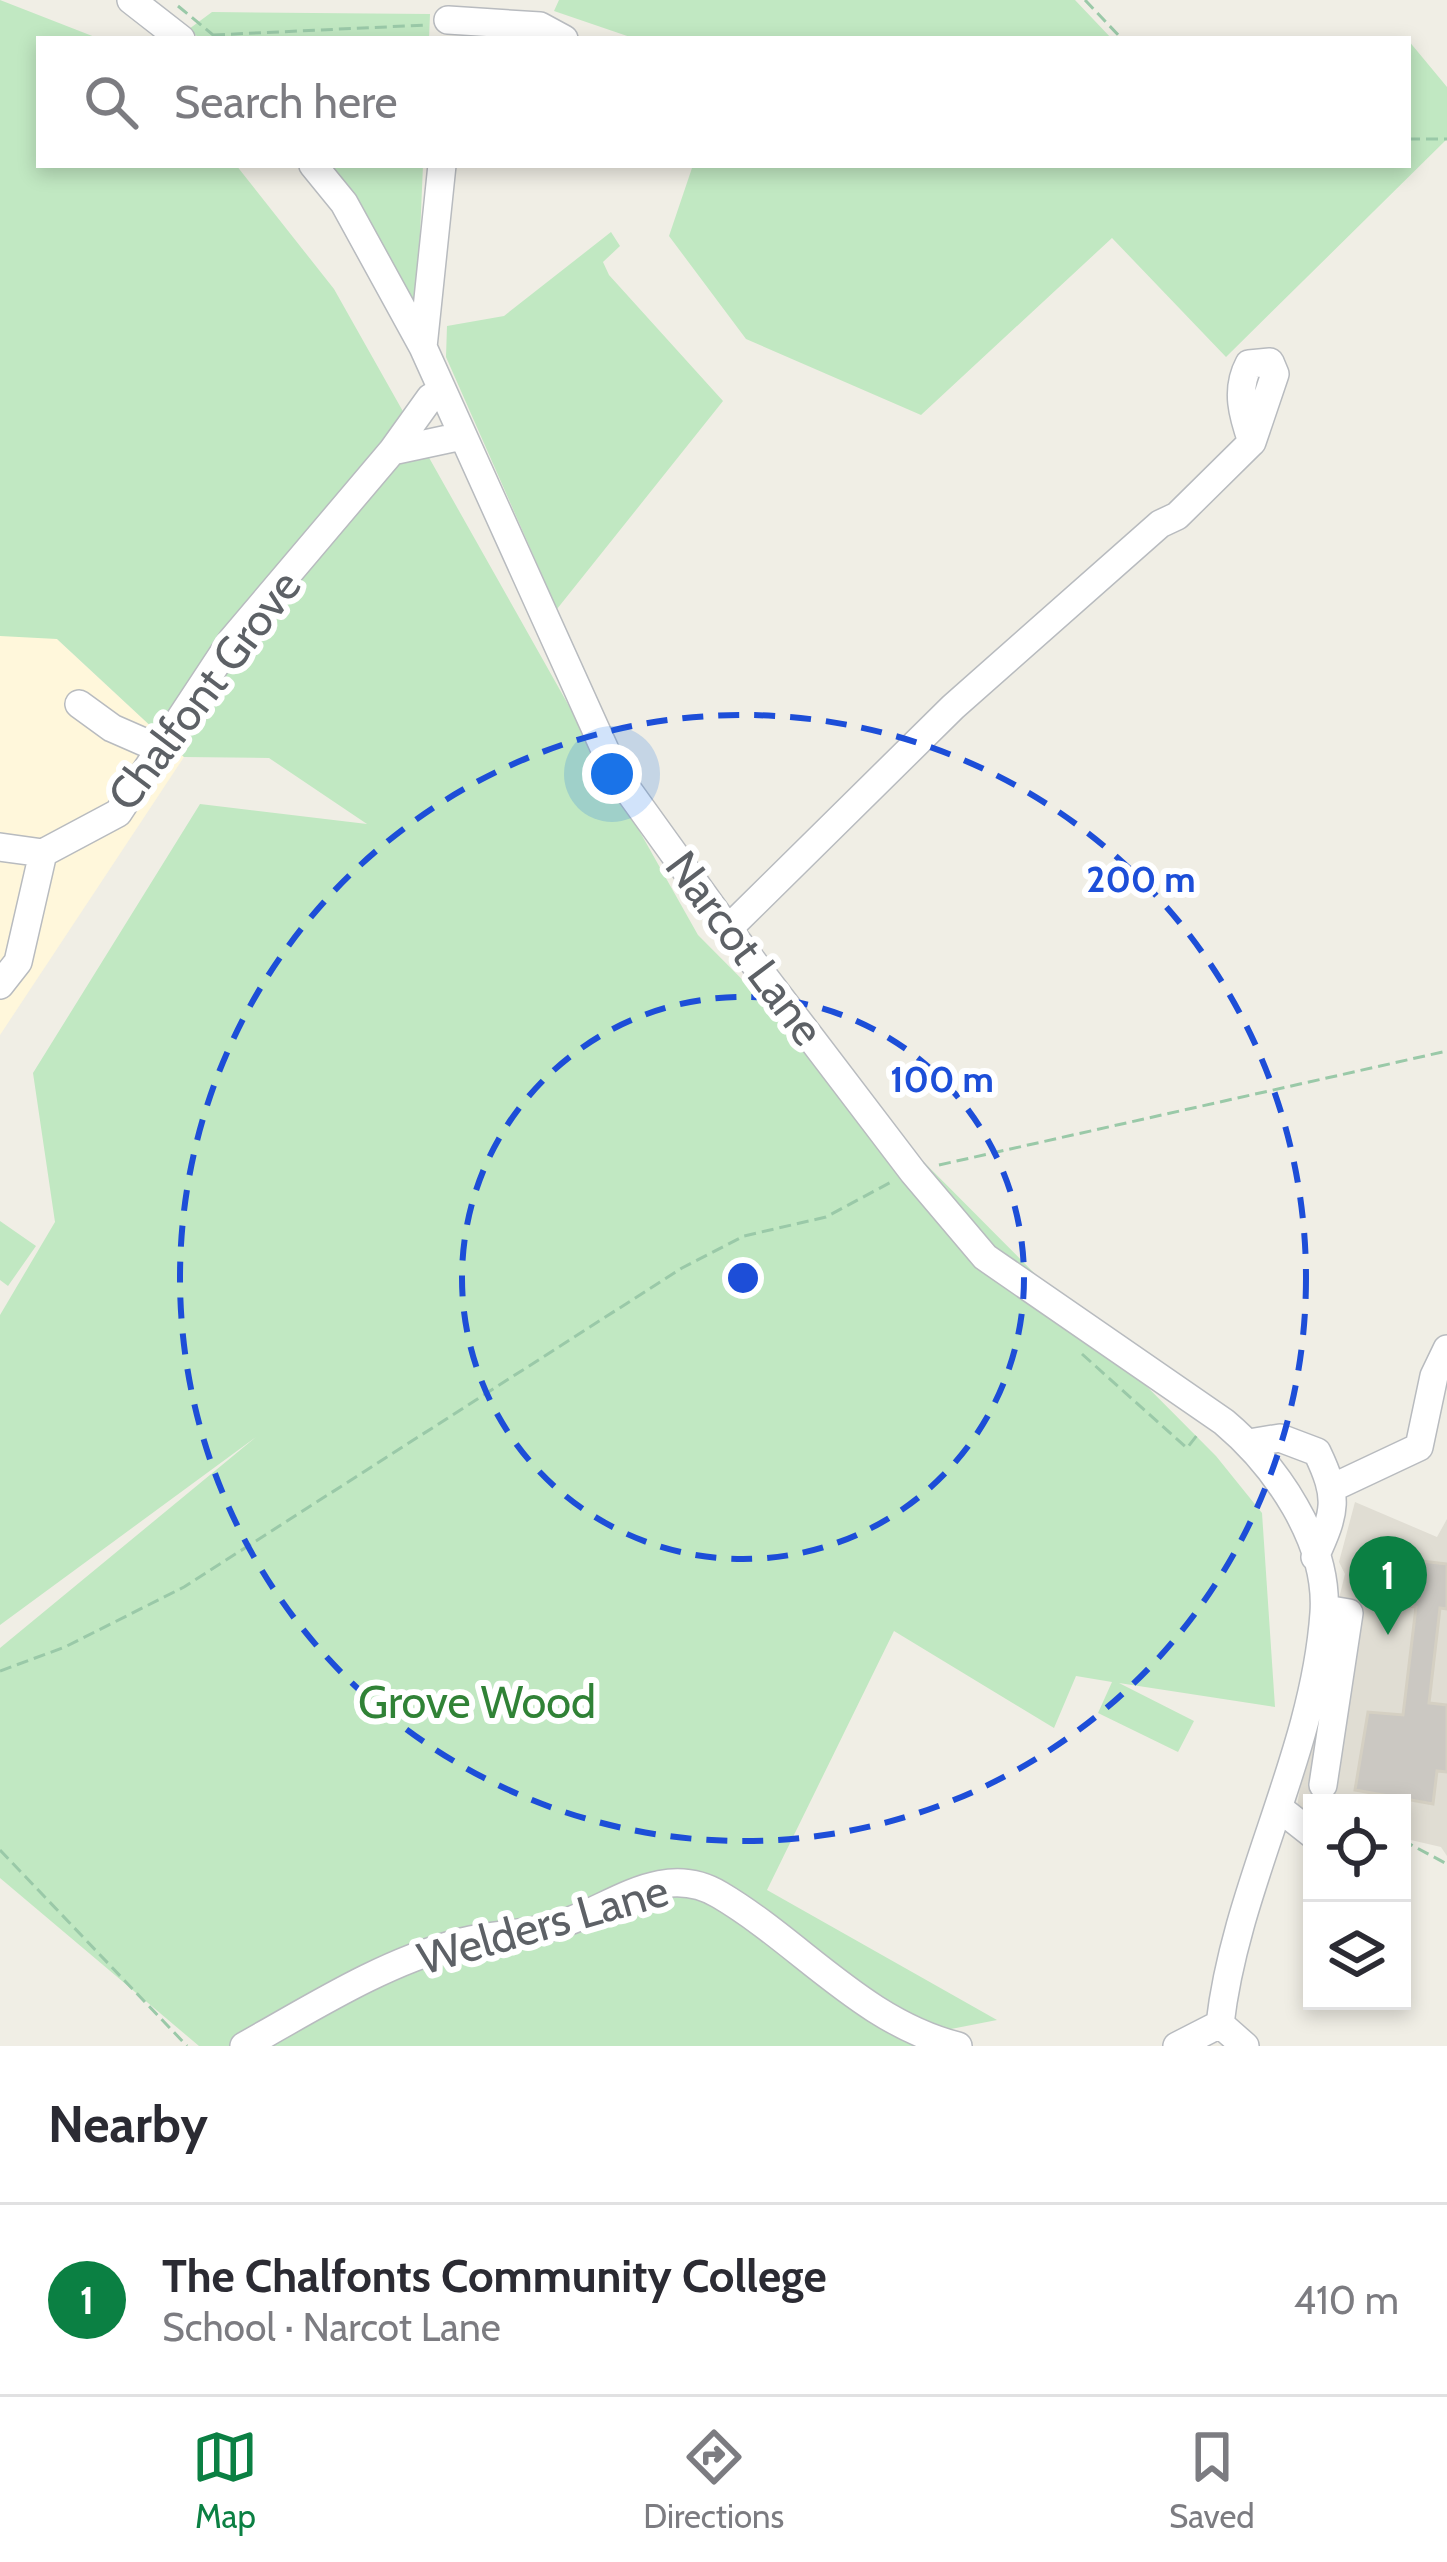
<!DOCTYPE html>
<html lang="en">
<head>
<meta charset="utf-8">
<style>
	body { margin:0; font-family:Cabin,sans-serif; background:#f2f2f3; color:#2b2b33 }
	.controls { position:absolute; right:36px; bottom:36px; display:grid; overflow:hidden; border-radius:0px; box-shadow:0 6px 18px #0003 }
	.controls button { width:108px; height:108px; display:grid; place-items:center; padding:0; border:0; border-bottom:3px solid #e1e1e2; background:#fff; color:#2b2b33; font:60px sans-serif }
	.you { position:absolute; left:612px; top:774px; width:42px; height:42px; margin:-30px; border:9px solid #fff; border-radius:50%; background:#1a73e8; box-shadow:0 0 0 18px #1a73e833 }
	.badge { display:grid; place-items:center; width:78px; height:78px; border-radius:50%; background:#0b8043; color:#fff; font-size:39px; font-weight:700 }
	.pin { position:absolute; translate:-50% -99px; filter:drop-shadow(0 3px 6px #0008) }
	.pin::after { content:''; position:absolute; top:63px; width:42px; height:36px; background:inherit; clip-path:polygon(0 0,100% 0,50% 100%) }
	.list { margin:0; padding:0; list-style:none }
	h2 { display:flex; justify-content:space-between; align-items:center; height:156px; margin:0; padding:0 48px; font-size:51px }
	h2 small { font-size:39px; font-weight:400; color:#7c7c81 }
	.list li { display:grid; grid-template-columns:78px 1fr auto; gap:36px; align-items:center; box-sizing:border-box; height:192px; padding:0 48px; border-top:3px solid #e1e1e2 }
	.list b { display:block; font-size:45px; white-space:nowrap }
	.list p { margin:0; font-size:39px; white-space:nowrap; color:#7c7c81 }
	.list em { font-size:39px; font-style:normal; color:#7c7c81 }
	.icon { flex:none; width:66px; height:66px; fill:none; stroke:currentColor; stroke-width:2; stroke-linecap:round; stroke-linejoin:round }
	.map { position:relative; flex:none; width:1447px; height:2046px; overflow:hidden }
	.search { position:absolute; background:#fff; box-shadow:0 6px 18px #0003; left:36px; right:36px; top:36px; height:132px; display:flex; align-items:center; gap:30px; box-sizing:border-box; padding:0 42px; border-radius:0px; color:#7c7c81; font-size:45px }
	.sheet { height:348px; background:#fff }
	nav { display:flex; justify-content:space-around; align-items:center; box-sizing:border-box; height:168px; border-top:3px solid #e1e1e2; background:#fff; font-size:33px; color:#7c7c81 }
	nav a { display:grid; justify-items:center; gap:6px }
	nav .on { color:#0b8043 }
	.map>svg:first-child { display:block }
	.commercial { fill:#fff7db }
	.education { fill:#e0ddd3 }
	.green { fill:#c1e8c2 }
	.building { fill:#cbc8c2; stroke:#d5d0c3; stroke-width:3 }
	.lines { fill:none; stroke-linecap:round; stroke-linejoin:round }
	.minor-casing { stroke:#b8bbbf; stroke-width:30 }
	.path { stroke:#9ac9a8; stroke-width:3; stroke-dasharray:12 6; stroke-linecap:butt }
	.minor { stroke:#fff; stroke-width:27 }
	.ring { fill:none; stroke:#1d4ed8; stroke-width:6; stroke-dasharray:21 15 }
	.labels { text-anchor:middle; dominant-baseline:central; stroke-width:12; stroke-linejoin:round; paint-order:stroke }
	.street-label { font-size:45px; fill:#5d6166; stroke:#fff }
	.park-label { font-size:45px; fill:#308236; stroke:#fff }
	.centre { fill:#1d4ed8; stroke:#fff; stroke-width:6 }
	.ring-label { font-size:36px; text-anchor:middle; font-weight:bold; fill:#1d4ed8; stroke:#fff; stroke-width:12; stroke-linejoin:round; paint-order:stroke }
</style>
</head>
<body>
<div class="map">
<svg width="1447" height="2046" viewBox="0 0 1447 2046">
	<rect width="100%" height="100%" fill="#f0eee5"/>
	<path class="commercial" d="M0,615L57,639L184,757L0,1035Z"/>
	<path class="education" d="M1355,1502L1437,1537L1447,1519V1856L1441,1847L1402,1838V1803H1312V1817L1296,1813L1315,1695L1345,1574L1339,1562Z"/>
	<path class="green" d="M0,0L100,39H39V165H236L334,289L698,935L1216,1456L1262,1513L1275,1707L1119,1683L1194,1721L1178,1752L1098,1713L1112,1682L1076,1676L1054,1728L894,1631L767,1890L997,2020L951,2029L934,2046H199L0,1878V1648L256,1437L0,1625V1315L55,1222L33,1073L200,804L367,824L269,758L184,757L57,639L0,636Z
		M559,0H1075L1112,39H636L554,11Z
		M212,12L430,14L429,39H200L189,29Z
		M1408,40L1447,87V139L1226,357L1112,238L921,415L746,339L669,236L693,165H1408Z
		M318,165H423L417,307Z
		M611,232L620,246L603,262L609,275L723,401L557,609L446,357L447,326L504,316Z
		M0,1221L36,1246L8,1286L0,1280Z"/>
	<path class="building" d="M1387,1557L1447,1564V1609L1440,1608L1429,1703L1447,1705V1772L1437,1771L1433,1804L1355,1790L1368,1712L1403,1715L1416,1607L1382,1603Z"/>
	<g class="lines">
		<g class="minor-casing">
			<path id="minor" d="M131,0L181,39
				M448,20L540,26L564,39
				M313,165L344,203L423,347L615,772L728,929L913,1172L985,1257L1224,1422C1275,1465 1329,1541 1324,1613C1314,1755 1236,1884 1220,2024
				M423,347L442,165
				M442,391L430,398L392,451L462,436
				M79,704L112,728L160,749
				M0,847L43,853
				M728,929L953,707L1160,524L1177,516L1252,442L1275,374L1270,362L1249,364C1235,390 1243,416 1252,442
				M0,985L18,962L43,853L118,813L232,640L392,451
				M1249,1443L1280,1438L1317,1452C1339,1498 1336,1511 1315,1557
				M1334,1487L1419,1447L1434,1376L1447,1349
				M1323,1785L1349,1613L1325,1609
				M1279,1808L1312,1834
				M1220,2024L1245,2046
				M244,2046C312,2008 382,1963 458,1943C490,1934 526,1935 558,1925C611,1909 663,1860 720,1895C801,1943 863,2022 958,2046
				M1177,2046L1220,2024"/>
		</g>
		<path class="path" d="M1085,0L1122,39
			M178,6L218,39
			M213,35L427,25
			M1408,139H1447
			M939,1165L1447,1051
			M1082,1354L1187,1448L1198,1434
			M0,1671L65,1647L184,1587L682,1268L744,1236L826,1217L893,1181
			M1402,1840L1447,1864
			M0,1850L187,2046"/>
		<use href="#minor" class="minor"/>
	</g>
	<g class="ring">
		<circle cx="743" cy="1278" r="281"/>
		<circle cx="743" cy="1278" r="563"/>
	</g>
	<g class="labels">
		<g class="street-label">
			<text transform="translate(204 690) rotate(-53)">Chalfont Grove</text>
			<text transform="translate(745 948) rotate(53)">Narcot Lane</text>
			<text transform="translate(543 1924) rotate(-16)">Welders Lane</text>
		</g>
		<g class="park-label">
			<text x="477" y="1702">Grove Wood</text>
		</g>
	</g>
	<circle cx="743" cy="1278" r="18" class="centre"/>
	<g class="ring-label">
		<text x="1141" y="892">200 m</text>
		<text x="942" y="1092">100 m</text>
	</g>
</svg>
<div class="controls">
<button><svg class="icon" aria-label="locate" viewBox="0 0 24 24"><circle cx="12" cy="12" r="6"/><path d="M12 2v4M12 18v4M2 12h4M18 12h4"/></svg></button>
<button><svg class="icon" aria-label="layers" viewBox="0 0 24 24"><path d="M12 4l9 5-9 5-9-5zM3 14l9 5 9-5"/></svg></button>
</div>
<div class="you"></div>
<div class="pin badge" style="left:1388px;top:1635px">1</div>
<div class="search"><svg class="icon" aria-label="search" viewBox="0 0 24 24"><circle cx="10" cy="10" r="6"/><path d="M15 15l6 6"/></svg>Search here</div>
</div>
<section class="sheet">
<h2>Nearby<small></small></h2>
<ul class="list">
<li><span class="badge">1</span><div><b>The Chalfonts Community College</b><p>School · Narcot Lane</p></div><em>410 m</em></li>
</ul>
</section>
<nav>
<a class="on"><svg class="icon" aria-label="map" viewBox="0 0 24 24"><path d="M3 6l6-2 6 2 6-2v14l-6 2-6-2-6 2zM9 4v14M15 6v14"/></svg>Map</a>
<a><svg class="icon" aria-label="directions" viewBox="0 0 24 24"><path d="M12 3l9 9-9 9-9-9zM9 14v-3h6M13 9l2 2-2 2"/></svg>Directions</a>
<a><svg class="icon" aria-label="saved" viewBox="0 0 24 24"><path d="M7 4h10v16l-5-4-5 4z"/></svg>Saved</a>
</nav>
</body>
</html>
